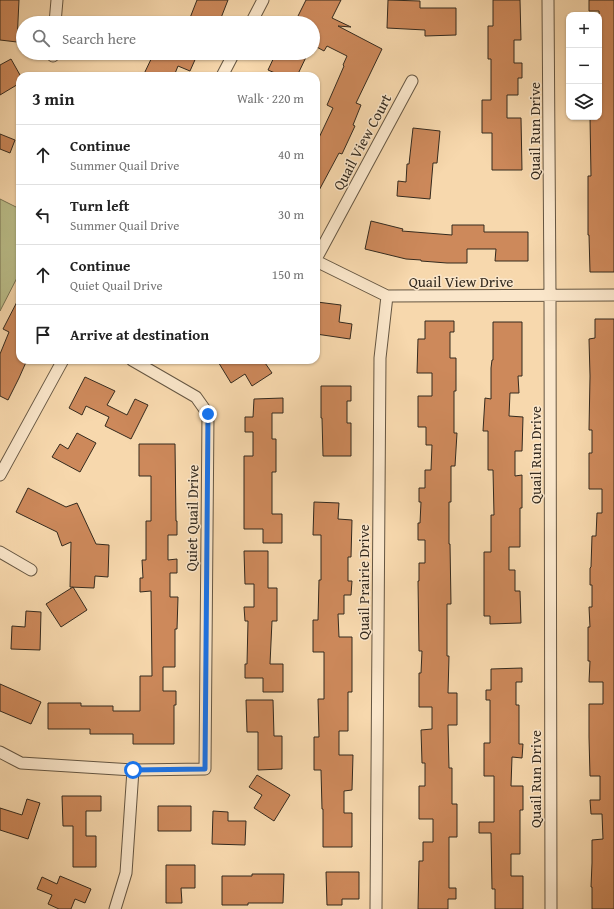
<!DOCTYPE html>
<html lang="en">
<head>
<meta charset="utf-8">
<style>
	body { margin:0; font-family:"Gentium Book Plus",serif; background:#f6f6f6; color:#222 }
	.controls { position:absolute; right:12px; top:12px; display:grid; overflow:hidden; border-radius:8px; box-shadow:0 1px 3px #0004 }
	.controls button { width:36px; height:36px; display:grid; place-items:center; padding:0; border:0; border-bottom:1px solid #e0e0e0; background:#fff; color:#222; font:20px sans-serif }
	.stop { position:absolute; width:12px; height:12px; margin:-9px; border:3px solid #1a73e8; border-radius:50%; background:#fff }
	.stop.end { background:#1a73e8; border-color:#fff; box-shadow:0 1px 4px #0008 }
	.list { margin:0; padding:0; list-style:none }
	h2 { display:flex; justify-content:space-between; align-items:center; height:52px; margin:0; padding:0 16px; font-size:17px }
	h2 small { font-size:13px; font-weight:400; color:#767676 }
	.list li { display:grid; grid-template-columns:26px 1fr auto; gap:12px; align-items:center; box-sizing:border-box; height:60px; padding:0 16px; border-top:1px solid #e0e0e0 }
	.list b { display:block; font-size:15px; white-space:nowrap }
	.list p { margin:0; font-size:13px; white-space:nowrap; color:#767676 }
	.list em { font-size:13px; font-style:normal; color:#767676 }
	.icon { flex:none; width:22px; height:22px; fill:none; stroke:currentColor; stroke-width:2; stroke-linecap:round; stroke-linejoin:round }
	.map { position:relative; flex:none; width:614px; height:909px; overflow:hidden }
	.search { position:absolute; background:#fff; box-shadow:0 1px 3px #0004; left:16px; top:16px; width:304px; height:44px; display:flex; align-items:center; gap:10px; box-sizing:border-box; padding:0 14px; border-radius:22px; color:#767676; font-size:15px }
	.panel { position:absolute; background:#fff; box-shadow:0 1px 3px #0004; left:16px; top:72px; width:304px; height:292px; border-radius:12px }
	.map>svg:first-child { display:block }
	.green { fill:#bbbf8b; stroke:#787454 }
	.building { fill:#cd895b; stroke:#342a1e }
	.lines { fill:none; stroke-linecap:round; stroke-linejoin:round }
	.street-casing { stroke:#655642; stroke-width:13 }
	.street { stroke:#fae6ca; stroke-width:11 }
	.route { stroke:#1a73e8; stroke-width:5 }
	.labels { text-anchor:middle; dominant-baseline:central; stroke-width:3; stroke-linejoin:round; paint-order:stroke }
	.street-label { font-size:15px; fill:#342a1e; stroke:#fae6ca }
</style>
</head>
<body>
<div class="map">
<svg width="614" height="909" viewBox="0 0 614 909">
	<rect width="100%" height="100%" fill="#f7d8ad"/>
	<filter id="stains"><feTurbulence type="fractalNoise" baseFrequency=".005" numOctaves="4"/><feColorMatrix values="0 0 0 0 .2 0 0 0 0 .09 0 0 0 0 .02 0 0 0 .5 -.17"/></filter>
	<radialGradient id="worn" r=".72"><stop offset=".6" stop-color="#630" stop-opacity="0"/><stop offset="1" stop-color="#630" stop-opacity=".3"/></radialGradient>
	<path class="green" d="M0,199L20,209V272L0,311Z"/>
	<path class="building" d="M0,0H19L17,42L0,40Z
		M197,0H228L219,23H188Z
		M306,0H341L332,18L351,27L338,26L382,49L356,103L361,105L353,125L355,126L342,154L339,153L316,196V144L333,108L327,105L344,66L343,65L347,56L327,46L324,51L313,45V23H309L297,18Z
		M388,0L420,1V8H456V35L425,36V30L387,28Z
		M493,0H520L521,40H514V63H522V78H518V95H507V118H521L522,170H492V133H482V100H491V59H488V26H493Z
		M589,0H614V272H590L589,235H588V176H591L590,117H599V54H600L599,11H589Z
		M154,53H198L190,71L178,66L174,76H143Z
		M276,53H308L297,76H282L268,70Z
		M11,59L20,75V83L0,95V65Z
		M413,128L440,131L437,163H433L430,199L397,196L398,181L406,182L407,164H409Z
		M0,134L15,140L10,153L0,149Z
		M371,221L403,229L402,231L452,235V225H484V232H528V261H495L496,249H467V263H447L421,261V260L406,259L365,249Z
		M20,296V360H27L19,378L8,400L0,396V354L9,332L3,329Z
		M317,302L341,305L339,322L352,324L350,339L316,334V311Z
		M595,319H614V909H592V887H591L592,863V840L603,839L602,814H591L590,800H600V776H590L589,737V704H603V682H589L590,661H588V627H590L589,607H592V585H590V568L591,567L592,536H596L597,513H602V489H589V453H592V430H589L590,376L589,339L595,338Z
		M425,321H454V332H450V358H456V391H454V433H457L455,466H451V502H449V544H450L451,604H447V656H449L448,693H457V725H448L449,768H452V804H457V837H449V888H456V899H448V909H418L419,861H423V842H433V819H419V786H425V763H422L421,730L432,729V707H419V673H421L422,651H419L418,581H419V563H425V540H418V523H420L421,502H419V488H425V470H431L432,445H426V427H418V396H432V373H417L418,339H425Z
		M493,322H522V376H518L519,393H510L509,416L523,417L522,451H515V476L522,475V508H520V547H509V570H515V591H520L521,623L490,624V616H484V552H491V515H494L493,470H488V431H483L485,398L491,399V368L492,360H493Z
		M217,360H263L272,373L252,386L245,374L231,383Z
		M85,377L115,391L107,405L127,415L135,399L148,405L131,439L105,426L109,417L86,406L82,415L69,408Z
		M321,386H351V401H347V423H351V456H323L322,418H321Z
		M283,398V413H272V439H276V472H272V514H282V543H263V529H244V456H253V432H245V417H253L254,399Z
		M77,433L96,443L80,472L52,457L60,444L68,449Z
		M139,444H175L176,521H177V535H168V560L177,559V573H170V597H178L177,629H175V667H163V691H176V705H174V744H133V734H90V729H48V703H81V706H113V711H140V676H152L151,591L140,592V578H143L142,560H146V521H151V476H139Z
		M28,488L66,507L77,503L96,544L109,545L108,577L95,576L94,588L70,587L71,542L62,546L57,532L16,512Z
		M314,502L339,503L338,519L352,520L351,557H348V581H352L351,595H344V614H338L339,637H352V692H348V731H339V755H353L352,790L344,791V813H352V847H323V809H322L321,770H314V737H319L318,699H324V652H313V620H318L319,580H321V535H313Z
		M244,551H268V588H277V621H272L270,664H283V692H263V678H245V664H247L248,621H245L244,607H254V584H245Z
		M73,587L87,610L61,627L46,604Z
		M26,611L41,612L40,650L11,649L12,626L25,627Z
		M522,668V682H516V705H519V744H523L522,758L512,757L511,786H523V810H520V854H511V876H523V909H495V889H492L491,833H479V822H494V776H484V743H490V700H486V690H491V669Z
		M0,684L41,702L31,724L0,711Z
		M246,700H273L274,736H282V769L258,770V732H247Z
		M257,775L290,795L274,821L254,808L262,795L249,787Z
		M62,796H101V811H86V836H96V867H73V826H63Z
		M27,799L40,803L28,839L0,830V808L22,815Z
		M158,806H191V831H158Z
		M213,811L228,812V821H246L245,845L212,844Z
		M166,865H195V888H181L182,903H166Z
		M326,872H359V899H342V905H327Z
		M252,874H284L283,903H248V905H222V876H252Z
		M60,876L91,889L85,903L75,899L71,909H59L48,904L52,895L37,889L42,877L57,884Z"/>
	<g class="lines">
		<g class="street-casing">
			<path id="street" d="M548,0L550,295L551,909
				M55,23L57,0
				M251,23L263,0
				M53,56V53
				M222,76L234,53
				M316,259L412,81
				M316,261L387,296L614,295
				M0,475L63,360
				M0,552L31,570
				M0,752L21,763L133,770L205,769L208,414L196,397L132,360
				M115,909L126,873L133,770
				M376,909L380,358L387,296"/>
		</g>
		<use href="#street" class="street"/>
	</g>
	<g class="lines">
		<path class="route" d="M133,770L205,769L208,414"/>
	</g>
	<g class="labels">
		<g class="street-label">
			<text transform="translate(534 131) rotate(-90)">Quail Run Drive</text>
			<text transform="translate(362 142) rotate(-62)">Quail View Court</text>
			<text x="461" y="281">Quail View Drive</text>
			<text transform="translate(535 455) rotate(-90)">Quail Run Drive</text>
			<text transform="translate(192 518) rotate(-89)">Quiet Quail Drive</text>
			<text transform="translate(363 582) rotate(-90)">Quail Prairie Drive</text>
			<text transform="translate(535 779) rotate(-90)">Quail Run Drive</text>
		</g>
	</g>
	<rect width="100%" height="100%" filter="url(#stains)"/>
	<rect width="100%" height="100%" fill="url(#worn)"/>
</svg>
<div class="controls">
<button>+</button>
<button>−</button>
<button><svg class="icon" aria-label="layers" viewBox="0 0 24 24"><path d="M12 4l9 5-9 5-9-5zM3 14l9 5 9-5"/></svg></button>
</div>
<div class="stop" style="left:133px;top:770px"></div>
<div class="stop end" style="left:208px;top:414px"></div>
<div class="search"><svg class="icon" aria-label="search" viewBox="0 0 24 24"><circle cx="10" cy="10" r="6"/><path d="M15 15l6 6"/></svg>Search here</div>
<section class="panel">
<h2>3 min<small>Walk · 220 m</small></h2>
<ul class="list">
<li><svg class="icon" aria-label="ahead" viewBox="0 0 24 24"><path d="M12 20V5M6 11l6-6 6 6"/></svg><div><b>Continue</b><p>Summer Quail Drive</p></div><em>40 m</em></li>
<li><svg class="icon" aria-label="left" viewBox="0 0 24 24"><path d="M17 20v-9H6M10 6l-5 5 5 5"/></svg><div><b>Turn left</b><p>Summer Quail Drive</p></div><em>30 m</em></li>
<li><svg class="icon" aria-label="ahead" viewBox="0 0 24 24"><path d="M12 20V5M6 11l6-6 6 6"/></svg><div><b>Continue</b><p>Quiet Quail Drive</p></div><em>150 m</em></li>
<li><svg class="icon" aria-label="arrive" viewBox="0 0 24 24"><path d="M6 21V4h12l-3 4 3 4H6"/></svg><div><b>Arrive at destination</b></div></li>
</ul>
</section>
</div>
</body>
</html>
